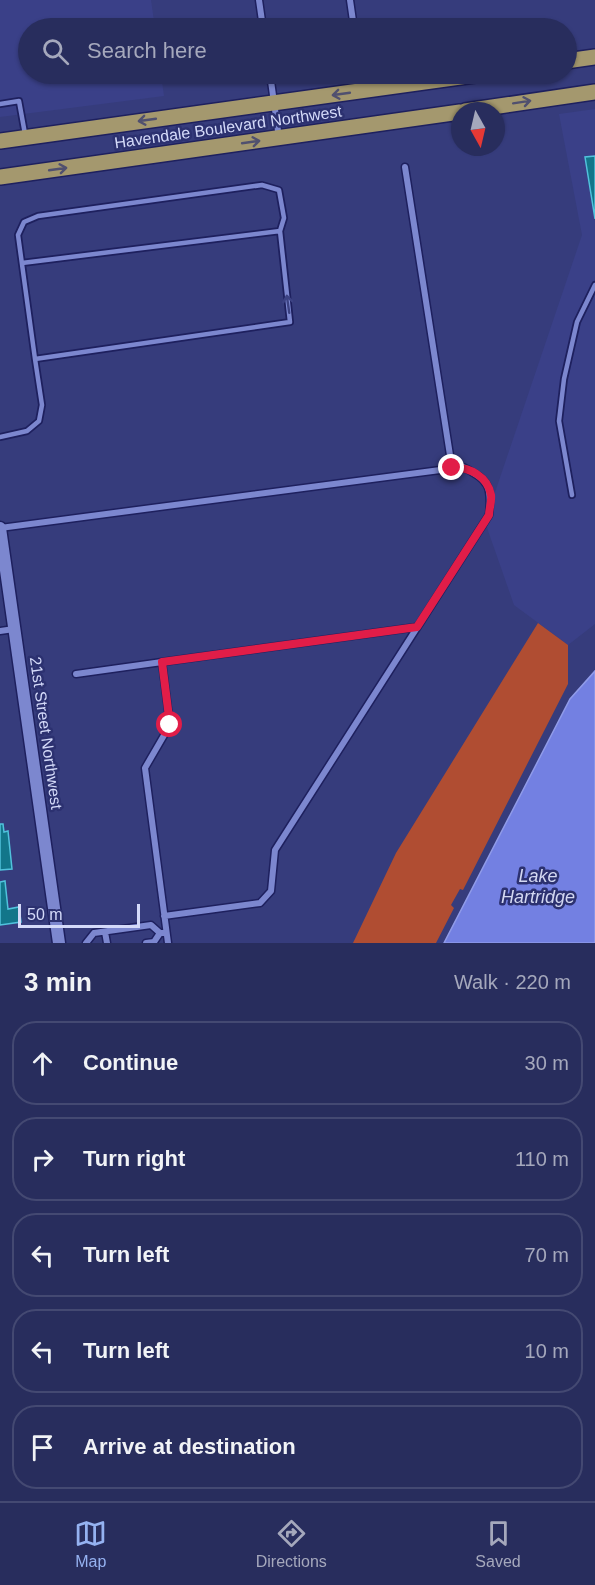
<!DOCTYPE html>
<html lang="en">
<head>
<meta charset="utf-8">
<style>
	body { margin:0; font-family:Arial,sans-serif; background:#343966; color:#f1f3f6 }
	.compass { position:absolute; left:451px; top:102px; width:54px; height:54px; border-radius:50%; background:#282d5d; box-shadow:0 2px 4px #0004; rotate:172deg }
	.scale { position:absolute; left:18px; bottom:15px; width:122px; box-sizing:border-box; padding-left:6px; border:3px solid #d4daf9; border-top:0; font-size:16px; line-height:21px; white-space:nowrap; color:#d4daf9; -webkit-text-stroke:4px #2c3170; paint-order:stroke }
	.stop { position:absolute; width:18px; height:18px; margin:-14px; border:4px solid #e11d48; border-radius:50%; background:#fff }
	.stop.end { background:#e11d48; border-color:#fff; box-shadow:0 2px 6px #0008 }
	.list { margin:0; padding:0; list-style:none }
	h2 { display:flex; justify-content:space-between; align-items:center; height:78px; margin:0; padding:0 24px; font-size:26px }
	h2 small { font-size:20px; font-weight:400; color:#a5a8bc }
	.list li { display:grid; grid-template-columns:39px 1fr auto; gap:18px; align-items:center; box-sizing:border-box; height:84px; margin:0 12px 12px; padding:0 12px; border:2px solid #444972; border-radius:24px }
	.list b { display:block; font-size:22px; white-space:nowrap }
	.list em { font-size:20px; font-style:normal; color:#a5a8bc }
	.icon { flex:none; width:33px; height:33px; fill:none; stroke:currentColor; stroke-width:2; stroke-linecap:round; stroke-linejoin:round }
	.map { position:relative; flex:none; width:595px; height:943px; overflow:hidden }
	.search { position:absolute; background:#282d5d; box-shadow:0 2px 4px #0004; left:18px; right:18px; top:18px; height:66px; display:flex; align-items:center; gap:15px; box-sizing:border-box; padding:0 21px; border-radius:33px; color:#a5a8bc; font-size:22px }
	.sheet { height:558px; background:#282d5d }
	nav { display:flex; justify-content:space-around; align-items:center; box-sizing:border-box; height:84px; border-top:2px solid #444972; background:#282d5d; font-size:16px; color:#a5a8bc }
	nav a { display:grid; justify-items:center; gap:3px }
	nav .on { color:#95b2f1 }
	.map>svg:first-child { display:block }
	.built { fill:#3a4088 }
	.green { fill:#b04d32 }
	.water { fill:#7380e2; stroke:#909be9; stroke-width:1.5 }
	.building { fill:#12768a; stroke:#51c2dc; stroke-width:1.5 }
	.lines { fill:none; stroke-linecap:round; stroke-linejoin:round }
	.lane-casing { stroke:#1e205e; stroke-width:8 }
	.street-casing { stroke:#1e205e; stroke-width:9 }
	.secondary-casing { stroke:#1e205e; stroke-width:15 }
	.primary-casing { stroke:#1e205e; stroke-width:18 }
	.lane { stroke:#7c87cf; stroke-width:4.5 }
	.street { stroke:#7c87cf; stroke-width:6 }
	.secondary { stroke:#7c87cf; stroke-width:12 }
	.primary { stroke:#a4986e; stroke-width:15 }
	.oneway { stroke:#50506f }
	.oneway2 { stroke:#3c4283 }
	.route { stroke:#e11d48; stroke-width:8 }
	.labels { text-anchor:middle; dominant-baseline:central; stroke-width:5; stroke-linejoin:round; paint-order:stroke }
	.street-label { font-size:16px; fill:#d4daf9; stroke:#2c3170 }
	.water-label { font-size:18px; font-style:italic; fill:#d3d8f2; stroke:#2c3170 }
</style>
</head>
<body>
<div class="map">
<svg width="595" height="943" viewBox="0 0 595 943">
	<rect width="100%" height="100%" fill="#363c7c"/>
	<path class="built" d="M0,0H151L155,28H28V74H161L164,96L0,117Z
		M595,109V624L568,645L514,605L485,522L582,235L559,114Z"/>
	<path class="green" d="M538,623L568,645V684L463,890L460,889L451,905L454,908L436,943H353L396,853Z"/>
	<path class="water" d="M595,671V943H444L570,699Z"/>
	<path class="building" d="M595,156V219L585,157Z
		M0,824H3L4,832L8,831L12,869L0,870Z
		M5,881L8,909L19,907L21,922L0,925V882Z"/>
	<g class="lines">
		<g class="lane-casing">
			<path id="lane" d="M0,104L19,101L25,134
				M22,263L280,231
				M0,437L27,431L39,421L42,405L35,359L290,322L280,231L284,218L279,190L262,185L38,216L24,222L18,235L35,359
				M572,495L559,421L564,379L577,322L595,285"/>
		</g>
		<g class="street-casing">
			<path id="street" d="M259,0L263,28
				M350,0L354,28
				M270,74L279,138
				M361,74L363,90
				M405,167L452,468
				M0,528L463,467C489,480 492,486 489,515L275,850L271,891L260,903L164,916
				M0,631L14,629
				M162,662L417,627
				M76,674L162,662L170,725L145,768L168,943
				M105,932L107,943
				M86,943L94,933L151,925L160,933
				M146,943L154,942L160,933H163"/>
		</g>
		<g class="secondary-casing">
			<path id="secondary" d="M0,528L59,943"/>
		</g>
		<g class="primary-casing">
			<path id="primary" d="M566,61L595,57
				M465,111L595,92
				M0,141L482,74
				M0,177L460,112"/>
		</g>
		<use href="#lane" class="lane"/>
		<use href="#street" class="street"/>
		<use href="#secondary" class="secondary"/>
		<use href="#primary" class="primary"/>
	</g>
	<defs><path id="oneway-shaft" d="M-6 0H5M1.5-3L5.5 0L1.5 3" fill="none" stroke-width="1.6" stroke-linecap="round" stroke-linejoin="round" transform="scale(1.5)"/></defs>
	<g class="oneway">
		<use href="#oneway-shaft" transform="translate(341 94) rotate(172)"/>
		<use href="#oneway-shaft" transform="translate(522 102) rotate(-9)"/>
		<use href="#oneway-shaft" transform="translate(147 120) rotate(172)"/>
		<use href="#oneway-shaft" transform="translate(251 142) rotate(-8)"/>
		<use href="#oneway-shaft" transform="translate(58 169) rotate(-8)"/>
	</g>
	<use class="oneway2" href="#oneway-shaft" transform="translate(288 304) rotate(-98)"/>
	<g class="lines">
		<path class="route" d="M170,725L162,662L417,627L489,515C489,509 492,501 491,495C488,477 469,466 452,468"/>
	</g>
	<g class="labels">
		<g class="street-label">
			<text transform="translate(228 127) rotate(-8)">Havendale Boulevard Northwest</text>
			<text transform="translate(46 733) rotate(82)">21st Street Northwest</text>
		</g>
		<g class="water-label">
			<text x="538" y="876">Lake<tspan x="538" dy="21">Hartridge</tspan></text>
		</g>
	</g>
</svg>
<svg class="compass" viewBox="-18 -18 36 36"><path d="M0-13l5 13h-10z" fill="#e53935"/><path d="M0 13l5-13h-10z" fill="#a5a8bc"/></svg>
<div class="scale">50 m</div>
<div class="stop" style="left:170px;top:725px"></div>
<div class="stop end" style="left:452px;top:468px"></div>
<div class="search"><svg class="icon" aria-label="search" viewBox="0 0 24 24"><circle cx="10" cy="10" r="6"/><path d="M15 15l6 6"/></svg>Search here</div>
</div>
<section class="sheet">
<h2>3 min<small>Walk · 220 m</small></h2>
<ul class="list">
<li><svg class="icon" aria-label="ahead" viewBox="0 0 24 24"><path d="M12 20V5M6 11l6-6 6 6"/></svg><div><b>Continue</b></div><em>30 m</em></li>
<li><svg class="icon" aria-label="right" viewBox="0 0 24 24"><path d="M7 20v-9h11M14 6l5 5-5 5"/></svg><div><b>Turn right</b></div><em>110 m</em></li>
<li><svg class="icon" aria-label="left" viewBox="0 0 24 24"><path d="M17 20v-9H6M10 6l-5 5 5 5"/></svg><div><b>Turn left</b></div><em>70 m</em></li>
<li><svg class="icon" aria-label="left" viewBox="0 0 24 24"><path d="M17 20v-9H6M10 6l-5 5 5 5"/></svg><div><b>Turn left</b></div><em>10 m</em></li>
<li><svg class="icon" aria-label="arrive" viewBox="0 0 24 24"><path d="M6 21V4h12l-3 4 3 4H6"/></svg><div><b>Arrive at destination</b></div></li>
</ul>
</section>
<nav>
<a class="on"><svg class="icon" aria-label="map" viewBox="0 0 24 24"><path d="M3 6l6-2 6 2 6-2v14l-6 2-6-2-6 2zM9 4v14M15 6v14"/></svg>Map</a>
<a><svg class="icon" aria-label="directions" viewBox="0 0 24 24"><path d="M12 3l9 9-9 9-9-9zM9 14v-3h6M13 9l2 2-2 2"/></svg>Directions</a>
<a><svg class="icon" aria-label="saved" viewBox="0 0 24 24"><path d="M7 4h10v16l-5-4-5 4z"/></svg>Saved</a>
</nav>
</body>
</html>
